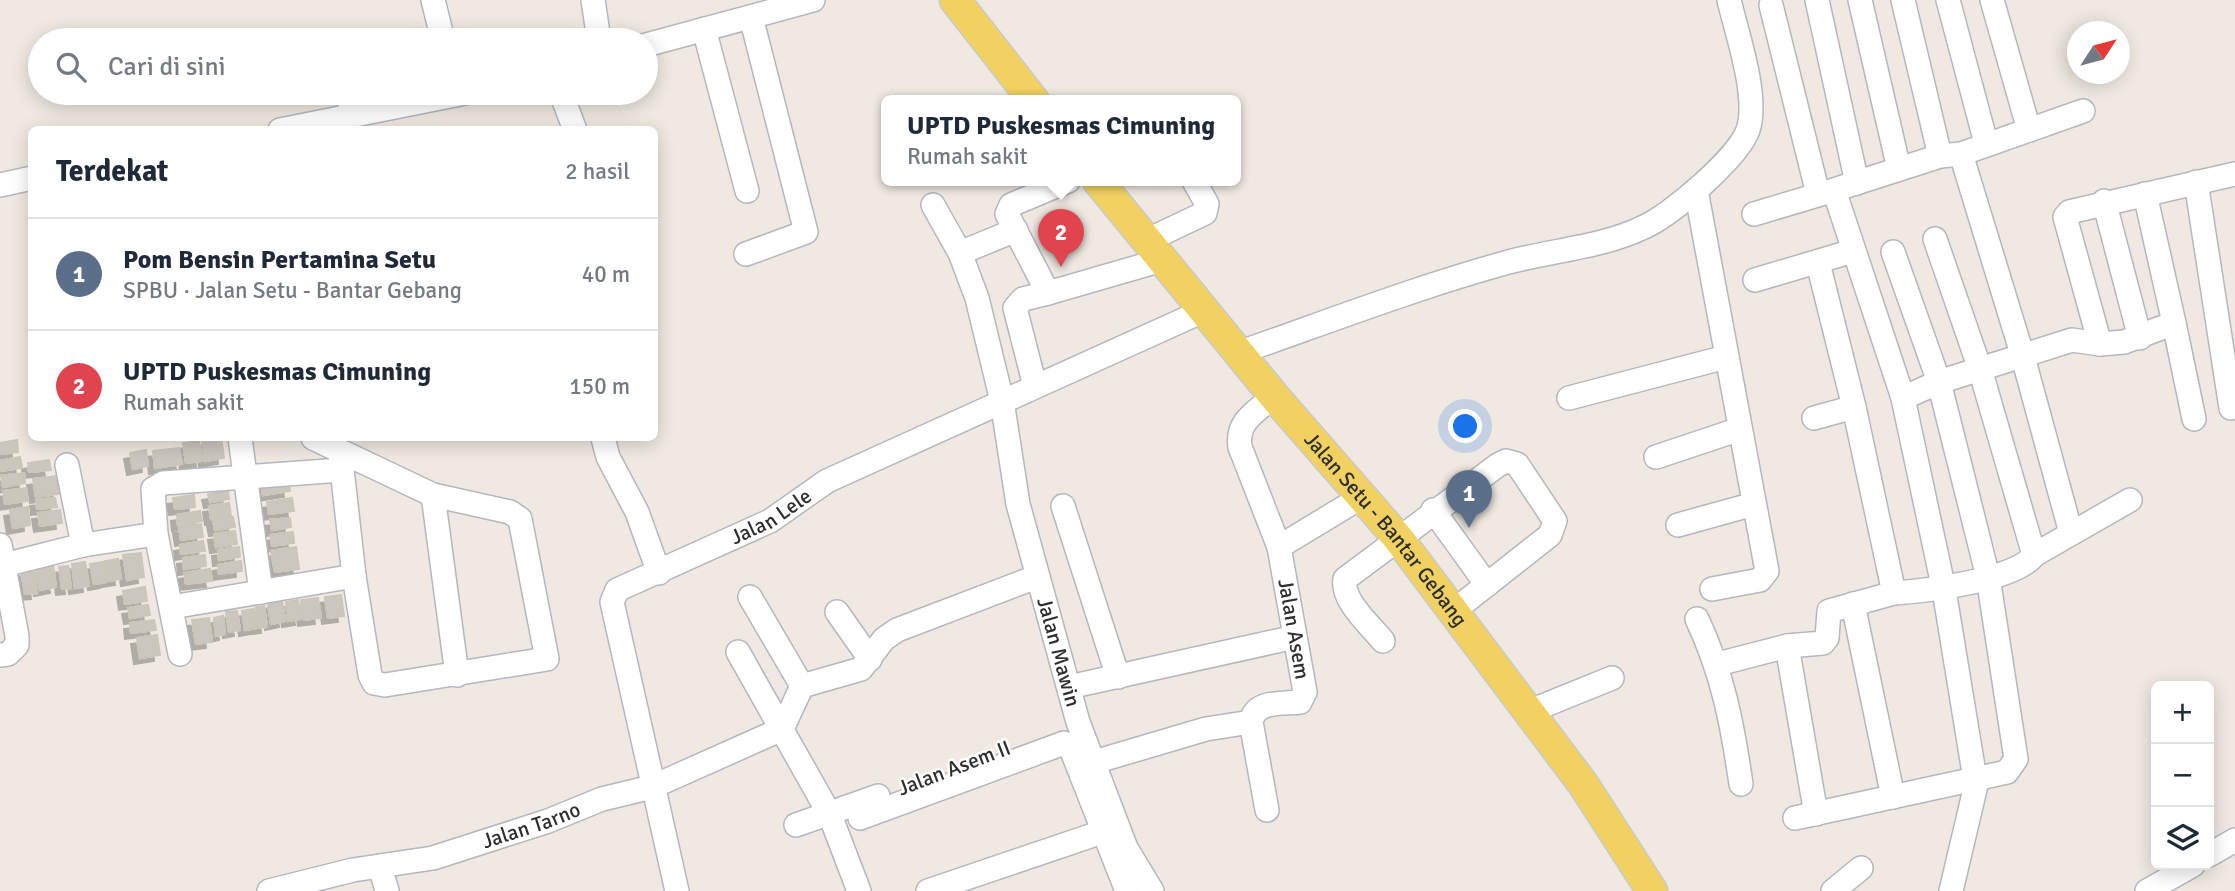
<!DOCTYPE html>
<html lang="id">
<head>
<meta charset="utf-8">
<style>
	body { margin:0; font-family:Signika,sans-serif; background:#f2f2f3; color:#1f2937 }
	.controls { position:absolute; right:21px; bottom:21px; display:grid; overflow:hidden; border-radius:10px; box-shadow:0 4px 18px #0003 }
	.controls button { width:63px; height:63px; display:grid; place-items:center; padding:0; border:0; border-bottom:2px solid #e0e1e3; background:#fff; color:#1f2937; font:35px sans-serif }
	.compass { position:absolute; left:2067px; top:21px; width:63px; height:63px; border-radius:50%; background:#fff; box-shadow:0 4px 18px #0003; rotate:54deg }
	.you { position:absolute; left:1466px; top:427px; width:24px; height:24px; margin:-18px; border:5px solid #fff; border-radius:50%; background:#1a73e8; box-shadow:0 0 0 10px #1a73e833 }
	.badge { display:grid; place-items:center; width:46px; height:46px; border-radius:50%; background:#4264fb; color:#fff; font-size:23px; font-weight:700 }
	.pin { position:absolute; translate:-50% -58px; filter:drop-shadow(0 2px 4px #0008) }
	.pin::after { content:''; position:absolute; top:37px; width:24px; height:21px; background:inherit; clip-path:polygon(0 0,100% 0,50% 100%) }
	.popup { position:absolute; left:881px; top:95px; width:360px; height:91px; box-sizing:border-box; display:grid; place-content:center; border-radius:10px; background:#fff; filter:drop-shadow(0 2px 5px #0005); font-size:23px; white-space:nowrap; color:#747a83 }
	.popup b { font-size:26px; color:#1f2937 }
	.popup::after { content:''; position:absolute; left:50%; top:100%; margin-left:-14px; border:14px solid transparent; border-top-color:#fff }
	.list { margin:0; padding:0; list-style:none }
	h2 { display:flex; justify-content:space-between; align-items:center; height:91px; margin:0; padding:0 28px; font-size:30px }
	h2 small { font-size:23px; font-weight:400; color:#747a83 }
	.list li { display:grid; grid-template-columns:46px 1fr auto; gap:21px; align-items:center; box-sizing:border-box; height:112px; padding:0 28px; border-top:2px solid #e0e1e3 }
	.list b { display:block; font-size:26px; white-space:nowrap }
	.list p { margin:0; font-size:23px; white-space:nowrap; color:#747a83 }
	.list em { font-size:23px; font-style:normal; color:#747a83 }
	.icon { flex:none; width:38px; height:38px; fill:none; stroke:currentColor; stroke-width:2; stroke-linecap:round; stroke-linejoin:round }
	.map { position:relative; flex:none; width:2235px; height:891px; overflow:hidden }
	.search { position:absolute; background:#fff; box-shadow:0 4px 18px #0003; left:28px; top:28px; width:630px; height:77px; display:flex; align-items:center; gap:18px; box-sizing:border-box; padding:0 24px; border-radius:38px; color:#747a83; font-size:26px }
	.panel { position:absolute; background:#fff; box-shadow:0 4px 18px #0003; left:28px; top:126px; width:630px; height:315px; border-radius:10px }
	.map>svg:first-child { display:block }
	.building { fill:#cbc7bf; stroke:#cbc5ba; stroke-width:2; filter:url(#shadow) }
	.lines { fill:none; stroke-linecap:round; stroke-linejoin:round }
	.minor-casing { stroke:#b4b7c1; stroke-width:26 }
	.major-casing { stroke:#c9c9c9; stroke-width:33 }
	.minor { stroke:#fff; stroke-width:23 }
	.major { stroke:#f2d163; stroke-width:30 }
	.labels { text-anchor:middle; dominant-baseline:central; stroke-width:5; stroke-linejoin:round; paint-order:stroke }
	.street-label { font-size:21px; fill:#2e2e2e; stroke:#fff }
</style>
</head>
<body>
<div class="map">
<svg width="2235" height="891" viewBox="0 0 2235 891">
	<defs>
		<filter id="shadow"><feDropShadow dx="-6" dy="6" stdDeviation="0" flood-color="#0004"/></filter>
	</defs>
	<rect width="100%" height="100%" fill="#efe9e1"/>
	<path class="building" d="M221,438L224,458L205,461L202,440Z
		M17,440L18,452L0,454V443Z
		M199,441L202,461L186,463L183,443Z
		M179,448L182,464L155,468L153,451Z
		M146,450L148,466L133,469L130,453Z
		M20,457L22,468L0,471V461Z
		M49,460L51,470L29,472L28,463Z
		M24,473L25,483L3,487L1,476Z
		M56,476L59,494L36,497L33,479Z
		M288,479L290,491L263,495L261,483Z
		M26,488L28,501L5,504L3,491Z
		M228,491L229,499L210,502L208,494Z
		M194,495L195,507L175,509L173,498Z
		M55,498L57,507L37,509L36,500Z
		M292,498L294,511L269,514L267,502Z
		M229,503L231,516L211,519L209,506Z
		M28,507L30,525L13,528L10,510Z
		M60,510L62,523L40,526L38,513Z
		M200,511L202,521L178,525L177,515Z
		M233,517L235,527L215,530L213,520Z
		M290,518L291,527L272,530L270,520Z
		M201,524L203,537L181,540L179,527Z
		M235,531L237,544L216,547L214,534Z
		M293,532L294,543L272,546L270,535Z
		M203,541L205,551L181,554L180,545Z
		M239,547L240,557L219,560L218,550Z
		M296,547L299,569L275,572L271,551Z
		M141,553L144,577L127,580L123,555Z
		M205,555L206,566L184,569L183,558Z
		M118,559L121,579L108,581L105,561Z
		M241,561L242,571L219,574L218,565Z
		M85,562L89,586L75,588L72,564Z
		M103,562L106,582L94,584L90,564Z
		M53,565L56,587L40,590L36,567Z
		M68,566L71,588L62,589L59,567Z
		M34,569L37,593L25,594L21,571Z
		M210,569L212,581L186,584L184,573Z
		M145,587L147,601L125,604L123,591Z
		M341,595L344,616L328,618L325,597Z
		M318,598L321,618L304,620L301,600Z
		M298,600L301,619L288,621L286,602Z
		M282,601L285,621L271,624L268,603Z
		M148,605L150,615L130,618L128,608Z
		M264,606L267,627L259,628L256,607Z
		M254,609L257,628L245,630L242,611Z
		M237,611L240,630L229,632L226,612Z
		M223,616L225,634L216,636L214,618Z
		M209,618L212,642L196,644L192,620Z
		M154,620L156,630L131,633L130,623Z
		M157,635L160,655L140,658L137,638Z"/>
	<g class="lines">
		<g class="minor-casing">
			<g id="minor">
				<path d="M433,0L443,40"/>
				<path d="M593,0L599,40"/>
				<path d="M1817,0L1857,183"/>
				<path d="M1860,0L1899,169"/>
				<path d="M1903,0L1940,156"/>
				<path d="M1948,0L1986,143"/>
				<path d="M1992,0L2029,130"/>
				<path d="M1771,5L1818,194"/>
				<path d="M704,29L747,191"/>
				<path d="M646,45L813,0"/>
				<path d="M347,93L353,115"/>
				<path d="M561,93L575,130"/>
				<path d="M280,130L465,93"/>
				<path d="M1961,154L2023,357L2071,533"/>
				<path d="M1068,181L1011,205L1007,214L1048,293L1162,260"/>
				<path d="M2196,182L2231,408"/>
				<path d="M0,185L32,178"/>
				<path d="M1696,190L1767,571L1760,580L1712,589"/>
				<path d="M2104,201L2140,338"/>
				<path id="s1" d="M933,205L960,253L977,298L1002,401L1018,504L1078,722L1126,848L1152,891"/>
				<path d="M1754,214L1831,191"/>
				<path d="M1935,239L1980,369L2034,555"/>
				<path d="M1146,241L1205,213L1207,204L1194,181"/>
				<path d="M960,253L1016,230"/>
				<path d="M746,254L806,232L751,17"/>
				<path d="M1818,263L1854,407"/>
				<path d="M1755,280L1853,251"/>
				<path d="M2174,323L2194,419"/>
				<path d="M2100,344L2065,217L2069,212L2235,174"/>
				<path d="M1238,353C1327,322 1415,288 1505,263C1551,250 1601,248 1644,227C1671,215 1738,158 1748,130C1759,97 1737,34 1729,0"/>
				<path d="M1035,386L1015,308L1023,299L1048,293"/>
				<path d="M1274,396C1256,412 1236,421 1240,447L1279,547"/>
				<path d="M1569,398L1726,357"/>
				<path d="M1903,398L1939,382L2072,340L2100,344L2124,342L2174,323L2145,194"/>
				<path d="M1814,418L1854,407L1894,593C1925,591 2017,580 2034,555L2130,500"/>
				<path d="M240,438L261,592"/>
				<path d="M313,438L433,495L510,512L520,519L547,659L385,685L374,683L370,675L354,576L340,451"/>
				<path d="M603,438L608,457L637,512L659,573"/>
				<path d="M1656,457L1740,429"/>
				<path d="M67,465L83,545"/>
				<path d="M433,495L457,675"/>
				<path d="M1063,506L1118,677"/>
				<path d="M1433,510L1487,585"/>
				<path d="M1678,525L1754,504"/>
				<path d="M0,545L17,636V645L8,654L0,655"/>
				<path d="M0,566L83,545L156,534"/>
				<path d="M750,597L802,686"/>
				<path d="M1853,604L1893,797"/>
				<path d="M172,607L354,576"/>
				<path d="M837,612L870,659"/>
				<path d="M1697,619C1723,675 1732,722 1741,784"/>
				<path d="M1383,641C1370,625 1341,600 1345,579L1498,465L1506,461L1517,464L1555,521L1550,535L1451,613"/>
				<path d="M1787,646L1816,814"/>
				<path d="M738,652L830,815L859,891"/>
				<path d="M180,654L156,534L153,489L163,483L341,470"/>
				<path d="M1718,664L1787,646L1823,643L1827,638L1829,611L1894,593"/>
				<path d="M1069,687L1295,637"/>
				<path d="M1528,712L1612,678"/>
				<path d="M782,729L802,686L861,669L884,639L897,630L1036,577"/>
				<path d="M1091,763L1206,729L1251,722"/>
				<path d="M1267,810L1251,722C1255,700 1281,704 1300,702L1305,692L1279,547L1363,496"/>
				<path d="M860,818L1064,743L1070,746L1127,891"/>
				<path d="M1795,818L2007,772L2016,759L1988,577L1939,382L1893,252"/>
				<path d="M796,825L878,796"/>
				<path d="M2209,855L2235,840"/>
				<path d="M380,866L387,891"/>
				<path id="s2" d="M269,891L353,870L433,858L548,821L602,799L652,787L782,729"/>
				<path id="s3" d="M677,891L612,602L617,590L770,521L827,481L1203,311"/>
				<path d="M928,891L1102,832"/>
				<path d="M1833,891L1861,868"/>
				<path d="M1951,891L1976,785L1944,590L1903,398L1834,190L1940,156L1961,154L2083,111"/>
				<path d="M2147,891L2193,865"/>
			</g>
		</g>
		<g class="major-casing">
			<g id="major">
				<path d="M955,0L1034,101"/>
				<path id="s4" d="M1098,181L1274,396L1398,538L1583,784L1652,891"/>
			</g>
		</g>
		<use href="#minor" class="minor"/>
		<use href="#major" class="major"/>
	</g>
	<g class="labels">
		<g class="street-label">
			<text stroke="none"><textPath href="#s3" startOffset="480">Jalan Lele</textPath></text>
			<text stroke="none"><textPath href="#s4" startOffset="452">Jalan Setu - Bantar Gebang</textPath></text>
			<text transform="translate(1294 629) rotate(80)">Jalan Asem</text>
			<text stroke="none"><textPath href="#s1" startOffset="467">Jalan Mawin</textPath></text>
			<text transform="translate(954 768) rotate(-21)">Jalan Asem II</text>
			<text stroke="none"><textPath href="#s2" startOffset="271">Jalan Tarno</textPath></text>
		</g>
	</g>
</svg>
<div class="controls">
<button>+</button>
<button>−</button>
<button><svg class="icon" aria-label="layers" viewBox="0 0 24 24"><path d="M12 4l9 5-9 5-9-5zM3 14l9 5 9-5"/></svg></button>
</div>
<svg class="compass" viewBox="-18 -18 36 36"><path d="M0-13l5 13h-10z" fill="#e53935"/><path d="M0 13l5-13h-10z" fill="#747a83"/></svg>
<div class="you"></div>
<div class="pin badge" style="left:1469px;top:528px;background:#5c6f8a">1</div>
<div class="pin badge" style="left:1061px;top:267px;background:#e0444e">2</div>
<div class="popup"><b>UPTD Puskesmas Cimuning</b>Rumah sakit</div>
<div class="search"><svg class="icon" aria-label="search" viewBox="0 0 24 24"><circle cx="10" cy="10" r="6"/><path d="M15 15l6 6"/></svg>Cari di sini</div>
<section class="panel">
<h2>Terdekat<small>2 hasil</small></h2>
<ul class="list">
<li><span class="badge" style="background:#5c6f8a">1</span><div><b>Pom Bensin Pertamina Setu</b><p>SPBU · Jalan Setu - Bantar Gebang</p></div><em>40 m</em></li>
<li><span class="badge" style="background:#e0444e">2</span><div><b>UPTD Puskesmas Cimuning</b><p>Rumah sakit</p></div><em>150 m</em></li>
</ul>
</section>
</div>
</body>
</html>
